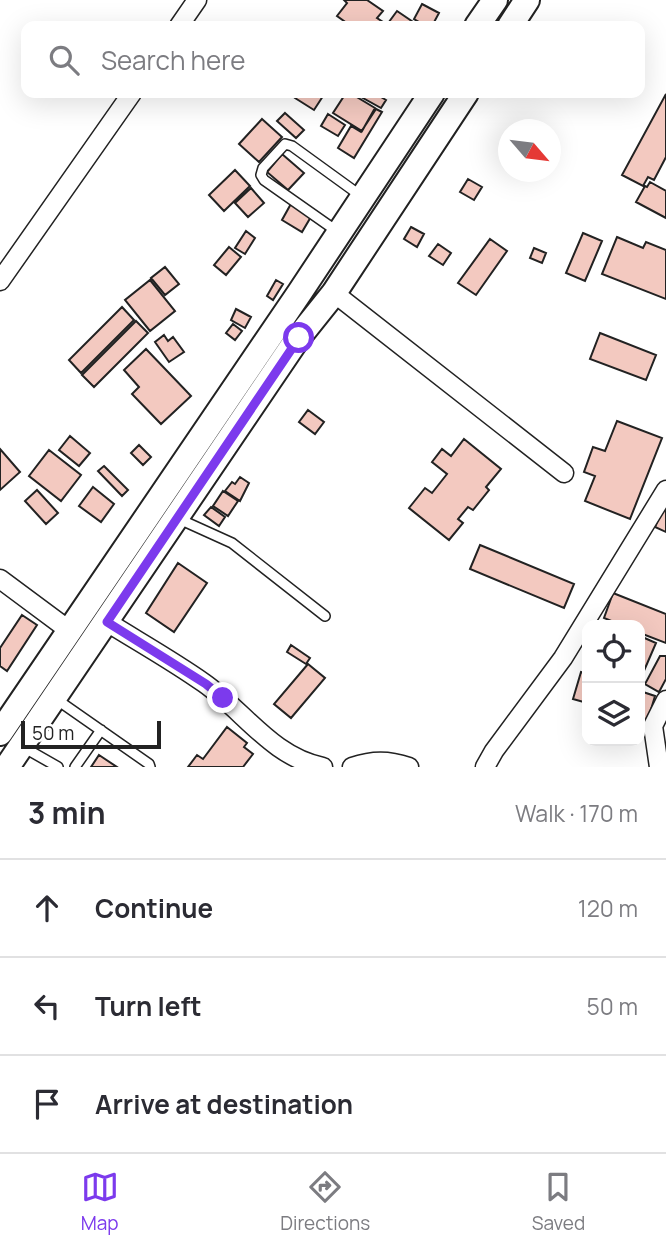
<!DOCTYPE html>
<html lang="en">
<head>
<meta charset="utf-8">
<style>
	body { margin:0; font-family:Manrope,sans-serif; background:#f7f7f7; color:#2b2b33 }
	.controls { position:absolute; right:21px; bottom:21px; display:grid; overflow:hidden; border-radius:14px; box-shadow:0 7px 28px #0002 }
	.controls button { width:63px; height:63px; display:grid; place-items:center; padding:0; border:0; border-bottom:2px solid #e1e1e2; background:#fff; color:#2b2b33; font:35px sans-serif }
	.compass { position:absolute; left:498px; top:119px; width:63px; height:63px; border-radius:50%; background:#fff; box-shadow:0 7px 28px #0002; rotate:118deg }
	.scale { position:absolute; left:21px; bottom:18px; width:140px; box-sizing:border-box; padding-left:7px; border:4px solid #222; border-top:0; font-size:19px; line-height:24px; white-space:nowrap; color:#222; -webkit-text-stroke:5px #fff; paint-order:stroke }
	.stop { position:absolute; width:21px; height:21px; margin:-16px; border:5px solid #7c3aed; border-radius:50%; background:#fff }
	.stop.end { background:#7c3aed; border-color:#fff; box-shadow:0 2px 7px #0008 }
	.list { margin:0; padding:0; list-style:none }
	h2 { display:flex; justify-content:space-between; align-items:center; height:91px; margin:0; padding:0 28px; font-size:30px }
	h2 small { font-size:23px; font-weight:400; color:#7c7c81 }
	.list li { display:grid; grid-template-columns:46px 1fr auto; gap:21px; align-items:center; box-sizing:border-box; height:98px; padding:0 28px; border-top:2px solid #e1e1e2 }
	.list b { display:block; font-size:26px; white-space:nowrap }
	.list em { font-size:23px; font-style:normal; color:#7c7c81 }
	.icon { flex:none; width:38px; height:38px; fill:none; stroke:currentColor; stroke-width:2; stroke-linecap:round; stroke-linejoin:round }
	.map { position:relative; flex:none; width:666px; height:767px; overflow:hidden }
	.search { position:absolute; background:#fff; box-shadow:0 7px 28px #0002; left:21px; right:21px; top:21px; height:77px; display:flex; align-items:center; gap:18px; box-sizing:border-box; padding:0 24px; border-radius:14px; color:#7c7c81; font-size:26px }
	.sheet { height:385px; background:#fff }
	nav { display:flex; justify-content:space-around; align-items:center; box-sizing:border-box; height:98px; border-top:2px solid #e1e1e2; background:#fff; font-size:19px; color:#7c7c81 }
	nav a { display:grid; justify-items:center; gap:4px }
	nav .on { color:#7c3aed }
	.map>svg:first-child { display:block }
	.building { fill:#f3c9c0; stroke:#222; stroke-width:2 }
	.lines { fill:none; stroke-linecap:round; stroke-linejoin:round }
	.lane-casing { stroke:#222; stroke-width:12 }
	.street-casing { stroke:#222; stroke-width:21 }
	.secondary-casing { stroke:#222; stroke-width:28 }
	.lane { stroke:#fff; stroke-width:9 }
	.street { stroke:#fff; stroke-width:18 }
	.secondary { stroke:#fff; stroke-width:24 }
	.route { stroke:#7c3aed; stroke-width:9 }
</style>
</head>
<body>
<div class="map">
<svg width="666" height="767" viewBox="0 0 666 767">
	<rect width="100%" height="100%" fill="#fff"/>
	<path class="building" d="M344,0H367L383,11L377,18L383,22L380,26H351L337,16L347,3Z
		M422,4L439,13L432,26H426L414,19Z
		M397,11L419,26H386Z
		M298,93H325L314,110L295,98Z
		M346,93H350L375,108L362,131L333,113Z
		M354,93H374L386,100L381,108Z
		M666,94V157L654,180L648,177L643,186L622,175Z
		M376,109L382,112L354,158L338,148L351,126L361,132Z
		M285,113L304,130L296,138L277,121Z
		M328,114L345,125L338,136L321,126Z
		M262,119L282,137L259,162L239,144Z
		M282,154L304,173L288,190L267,172Z
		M235,170L250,186L224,211L209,195Z
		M468,179L482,187L474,200L460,192Z
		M650,182L666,191V218L636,202L645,186L647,187Z
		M251,188L264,203L248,217L235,203Z
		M292,202L312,215L302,232L282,220Z
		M411,227L424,234L417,247L404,239Z
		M246,231L255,238L245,254L235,248Z
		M583,233L602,241L585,281L566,273Z
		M617,237L643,248L646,242L666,250V299L602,274Z
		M490,239L507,251L476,295L458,283Z
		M438,244L451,253L443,265L429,256Z
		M229,247L241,257L226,275L214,265Z
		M534,248L546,253L542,263L530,258Z
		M165,267L179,284L165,295L151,278Z
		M150,280L175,311L150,331L125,300Z
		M276,280L283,284L273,300L267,296Z
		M122,307L134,320L81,373L69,360Z
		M236,309L251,317L245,328L231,320Z
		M136,321L148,333L94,387L82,375Z
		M233,324L242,331L235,340L226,333Z
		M600,333L656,355L646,380L590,359Z
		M164,335L168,341L173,337L184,352L169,362L155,342Z
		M146,349L191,396L161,424L132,394L139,387L124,370Z
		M308,410L324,422L315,434L299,422Z
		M617,421L662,438L630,519L585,501L595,476L584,472L593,447L605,451Z
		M70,436L90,453L79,466L59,450Z
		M464,439L501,469L486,487L489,490L473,510L468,507L458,519L463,523L449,540L409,508L425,488L432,493L447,474L432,462L442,449L451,456Z
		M139,445L151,457L143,465L131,453Z
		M0,449L20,472L0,490Z
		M49,450L81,475L61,501L29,476Z
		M104,466L128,490L122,496L98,471Z
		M240,477L249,483L240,501L225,491L232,482L235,484Z
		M93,487L114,504L101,522L79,506Z
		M37,490L58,513L46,524L25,501Z
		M223,491L238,501L228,516L213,506Z
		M666,501V532L655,527Z
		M211,507L225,517L219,526L204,515Z
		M480,545L574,584L564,608L470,569Z
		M178,563L207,583L174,632L146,613Z
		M613,593L666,614V643L640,633V625H621L604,618Z
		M22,615L37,625L7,671L0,666V648Z
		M640,636L656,643L640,680Z
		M291,645L310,658L306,664L287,652Z
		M660,656H666V679L659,692L645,684Z
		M308,664L325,678L291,718L274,704Z
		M581,672L587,674V703L573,699Z
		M640,691L655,696L647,723L640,720Z
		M227,727L247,743L244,747L253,754L243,767H188L197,755L203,759Z
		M99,755L117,767H91Z"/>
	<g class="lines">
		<g class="lane-casing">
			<path id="lane" d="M338,232L264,180L261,175L263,168L285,144L292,146L361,196
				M179,519L232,543L325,616
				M56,699L149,764L150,767
				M23,747L58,767
				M75,767L101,730"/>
		</g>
		<g class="street-casing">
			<path id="street" d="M179,26L197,0
				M0,281L132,93
				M334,293L564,473
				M0,579L70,631
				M107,622C139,642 173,661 204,683C244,711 272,757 323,767
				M352,767C373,760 388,760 409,767
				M485,767L494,751L563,658L666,490
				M659,767L653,726L666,700"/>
		</g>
		<g class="secondary-casing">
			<path id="secondary" d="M477,26L495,0
				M510,26L527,0
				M0,733L300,292L432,93
				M7,767L298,338L334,293L466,93"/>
		</g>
		<use href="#lane" class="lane"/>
		<use href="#street" class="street"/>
		<use href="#secondary" class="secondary"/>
	</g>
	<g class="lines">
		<path class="route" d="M223,698L206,684L107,622L299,338"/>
	</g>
</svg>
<div class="controls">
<button><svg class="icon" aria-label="locate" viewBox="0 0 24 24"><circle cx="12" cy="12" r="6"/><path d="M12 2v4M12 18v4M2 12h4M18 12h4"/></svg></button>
<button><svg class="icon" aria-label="layers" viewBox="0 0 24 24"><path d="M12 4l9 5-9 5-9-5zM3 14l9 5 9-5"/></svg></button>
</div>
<svg class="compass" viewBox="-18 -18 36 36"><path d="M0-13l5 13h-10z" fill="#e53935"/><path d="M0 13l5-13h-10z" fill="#7c7c81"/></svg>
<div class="scale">50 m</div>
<div class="stop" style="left:299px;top:338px"></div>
<div class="stop end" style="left:223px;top:698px"></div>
<div class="search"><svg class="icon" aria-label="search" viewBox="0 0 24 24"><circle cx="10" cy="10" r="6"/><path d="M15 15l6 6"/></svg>Search here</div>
</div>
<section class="sheet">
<h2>3 min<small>Walk · 170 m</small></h2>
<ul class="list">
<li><svg class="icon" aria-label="ahead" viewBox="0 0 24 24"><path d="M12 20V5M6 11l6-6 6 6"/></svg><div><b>Continue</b></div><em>120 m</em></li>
<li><svg class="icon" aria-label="left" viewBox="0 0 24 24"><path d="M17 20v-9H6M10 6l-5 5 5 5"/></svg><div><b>Turn left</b></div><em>50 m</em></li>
<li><svg class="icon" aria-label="arrive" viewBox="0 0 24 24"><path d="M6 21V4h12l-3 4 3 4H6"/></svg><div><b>Arrive at destination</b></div></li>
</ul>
</section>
<nav>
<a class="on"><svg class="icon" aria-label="map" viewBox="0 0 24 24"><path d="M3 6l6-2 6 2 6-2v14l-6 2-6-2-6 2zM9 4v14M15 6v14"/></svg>Map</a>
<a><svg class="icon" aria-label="directions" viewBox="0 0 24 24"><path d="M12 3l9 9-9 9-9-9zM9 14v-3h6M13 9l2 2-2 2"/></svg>Directions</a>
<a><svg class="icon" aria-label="saved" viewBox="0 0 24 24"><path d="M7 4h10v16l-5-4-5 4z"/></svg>Saved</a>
</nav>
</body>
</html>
